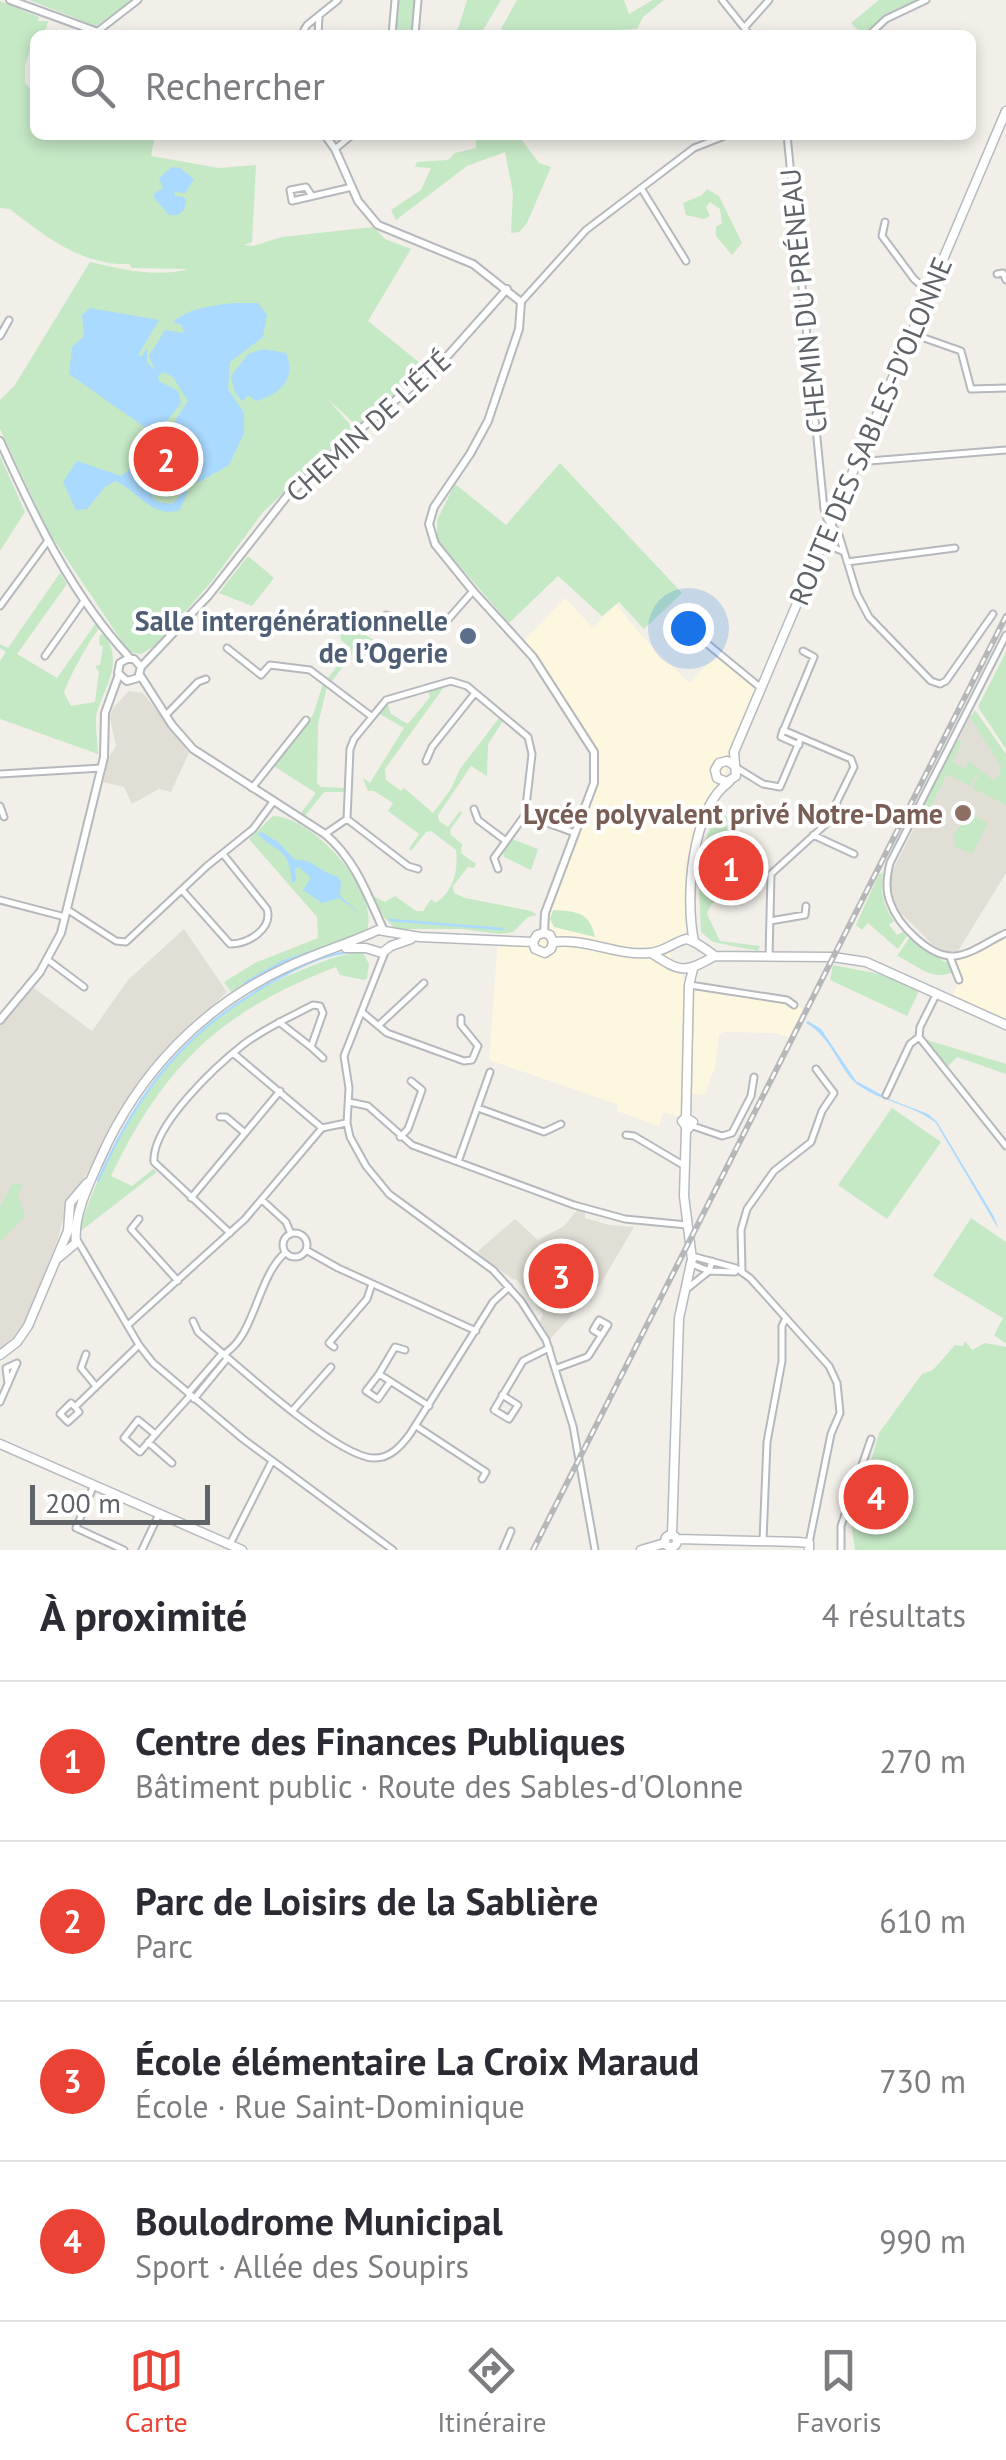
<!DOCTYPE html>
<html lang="fr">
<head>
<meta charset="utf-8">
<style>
	body { margin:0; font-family:"PT Sans",sans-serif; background:#f7f7f7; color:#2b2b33 }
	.scale { position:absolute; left:30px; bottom:25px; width:180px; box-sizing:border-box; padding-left:10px; border:5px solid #5f6368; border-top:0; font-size:28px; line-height:35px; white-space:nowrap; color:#5f6368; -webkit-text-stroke:8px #fff; paint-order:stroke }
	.you { position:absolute; left:688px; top:628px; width:35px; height:35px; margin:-25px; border:8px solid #fff; border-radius:50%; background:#1a73e8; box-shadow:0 0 0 15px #1a73e833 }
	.badge { display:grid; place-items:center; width:65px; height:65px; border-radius:50%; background:#ea4335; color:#fff; font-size:32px; font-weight:700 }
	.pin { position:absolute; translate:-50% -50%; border:5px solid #fff; box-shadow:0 2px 10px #0006 }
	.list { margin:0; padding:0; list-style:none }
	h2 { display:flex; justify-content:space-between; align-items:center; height:130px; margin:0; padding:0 40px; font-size:42px }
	h2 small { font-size:32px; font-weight:400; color:#7c7c81 }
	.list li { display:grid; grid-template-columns:65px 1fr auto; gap:30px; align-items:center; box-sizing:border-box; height:160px; padding:0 40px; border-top:2px solid #e1e1e2 }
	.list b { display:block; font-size:38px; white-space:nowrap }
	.list p { margin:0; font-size:32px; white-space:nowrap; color:#7c7c81 }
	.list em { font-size:32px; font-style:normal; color:#7c7c81 }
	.icon { flex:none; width:55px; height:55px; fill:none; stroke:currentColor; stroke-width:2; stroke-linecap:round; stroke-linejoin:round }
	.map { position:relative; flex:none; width:1006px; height:1550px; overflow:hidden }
	.search { position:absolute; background:#fff; box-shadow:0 5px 15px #0003; left:30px; right:30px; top:30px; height:110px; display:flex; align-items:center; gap:25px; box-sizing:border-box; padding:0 35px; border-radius:15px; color:#7c7c81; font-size:38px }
	.sheet { height:770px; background:#fff }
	nav { display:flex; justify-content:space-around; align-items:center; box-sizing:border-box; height:140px; border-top:2px solid #e1e1e2; background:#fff; font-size:28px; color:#7c7c81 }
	nav a { display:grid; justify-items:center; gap:5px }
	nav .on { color:#ea4335 }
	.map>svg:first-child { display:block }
	.commercial { fill:#fef7e0 }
	.education { fill:#e1ded6 }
	.green { fill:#c5e8c5 }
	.water { fill:#aadaff }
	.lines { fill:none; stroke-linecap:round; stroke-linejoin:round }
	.stream { stroke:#aadaff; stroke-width:2.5 }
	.minor-casing { stroke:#b5b8bc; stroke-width:9 }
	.tertiary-casing { stroke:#b5b8bc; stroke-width:10 }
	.secondary-casing { stroke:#b6babf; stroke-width:11 }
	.minor { stroke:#fff; stroke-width:5 }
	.tertiary { stroke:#fff; stroke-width:6 }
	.secondary { stroke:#fff; stroke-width:8 }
	.rail-casing { stroke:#b6b7b8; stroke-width:6 }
	.rail { stroke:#fff; stroke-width:2.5; stroke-dasharray:8; stroke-linecap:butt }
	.service-dot { fill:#5c6f8a; stroke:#fff; stroke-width:4 }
	.education-dot { fill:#8d6e63; stroke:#fff; stroke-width:4 }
	.labels { text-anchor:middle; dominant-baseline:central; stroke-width:8; stroke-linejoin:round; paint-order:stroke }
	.street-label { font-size:28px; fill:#5f6368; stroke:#fff }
	.service-label { font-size:28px; font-weight:bold; fill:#4e5e75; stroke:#fff; text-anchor:end }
	.education-label { font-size:28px; font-weight:bold; fill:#785e54; stroke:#fff; text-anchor:end }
</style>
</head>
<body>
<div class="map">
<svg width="1006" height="1550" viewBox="0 0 1006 1550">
	<rect width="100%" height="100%" fill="#f1efe8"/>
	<path class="commercial" d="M565,598L593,628L616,604L640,634L689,683L718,654L761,688L701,830L696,845L690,926L672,948L671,960L689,985L787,1000L803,1009L790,1038L776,1033L723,1032L719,1035L715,1068L704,1095L686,1093L683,1118L664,1112L659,1126L617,1111V1104L489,1060L498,940L528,943L544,932V919L594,784V752L521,644Z
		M1006,931V1020L953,995L961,979L950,954L964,952Z"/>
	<path class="education" d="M129,691L143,693L189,753L171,792L159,789L132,804L124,787L103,782L109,757L116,746L110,718L113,708Z
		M971,714L994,754L1006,762V873L958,951H946L933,945L899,911L893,898L891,874Z
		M184,929L227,992L163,1053L116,1121L80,1186L67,1203L58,1239L21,1332L0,1351V1021L30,985L92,1031L128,980Z
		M577,1210L585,1212V1218L609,1225L634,1227L600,1285L550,1339L540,1321L543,1314L517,1280L512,1279L477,1252L515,1219L538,1240L564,1226Z"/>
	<path class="green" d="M29,0H133L96,26Z
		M397,0H416L413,35H394Z
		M467,0H501L480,35H456Z
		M517,0H624L629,14L653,0H664L643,17L637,29L602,31L599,35H515L501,29Z
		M879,0H917L883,17L864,35H858L860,32L851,23Z
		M0,1L39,17L38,21H48L46,29L35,35L25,65V83L35,94V135H40L41,140L43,135H155L151,156L219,168L256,165L252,242L244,245L253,246L282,237L373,227L385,239L411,249L368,321L431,372L357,426L327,398L353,428L263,512L212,581L156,645L141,654L129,652L48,531L0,429V400L15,385L90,262C120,269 158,278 188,269L132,268L129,264C83,266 44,236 10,209L0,208Z
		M476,135H518L539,163L551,167L527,223L519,232L511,233L513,193L505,152L467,166L396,220L391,210L421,190L431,168L415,167L417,162L448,160L455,153L476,148Z
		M707,189L719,196L742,243L732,255L716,236V227L722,223L720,209L710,202L706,207L710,216L704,219L686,215L683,203L702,195Z
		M0,456L25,512L0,551Z
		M560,463L682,593L644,629L619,602L602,616L558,576L509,623L437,540V520L455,484L506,525Z
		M248,556L274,578L252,606L219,593Z
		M60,573L67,584L17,654L57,678L96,623L100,628C93,633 66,683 64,693L71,706L95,702L99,672L95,666L100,665L103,647L99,644L100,635L104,634C124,663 106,683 97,712C94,724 98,741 98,754L0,719V661L6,652L0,648V644L8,648Z
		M355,628L377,642V649L370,660L355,651L332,681L328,678L351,648L341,640L340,632Z
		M1006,652V749L978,707Z
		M323,684L327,687L318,724L317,783L321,787L344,788V792H324L305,816L301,813L316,793L272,765L313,715Z
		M444,687L385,769L386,780L401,791L404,788L433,813L451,789L460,769L499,718L503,721L488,744L487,776L471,766L438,815L439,821L448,827L460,811L462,813L450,830L451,835L462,844L461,853L476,864L474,868L468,867L453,886L454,893L465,898L531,911L537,915L528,917L513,932L500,934L462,929H395L384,917L373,896L385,902L395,896L416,911H423L431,899L435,903C452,894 459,871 456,850L431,831L426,832L411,851L409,849L419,834L388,811L393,803L374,791H368L363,778L370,783L404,728L378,713L388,704L391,714L408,724L430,697L428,691Z
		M975,710L1006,754V805L972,788L978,777L976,774L970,786L947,774L923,822L917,816L955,740L962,742L952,762L965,769L969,761L993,780L999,776L1001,766L970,718Z
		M718,807L736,828L729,839L719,838L712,872L727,879L734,877L730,901C718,895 710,903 707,914L720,941L760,946L758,951L713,942L701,932L699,888L703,883L700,876L706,839Z
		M968,813L988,823L972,854L954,846L956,840L952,838Z
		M273,816C312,816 383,893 366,932L302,957L231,992L224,982L255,963L318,938L317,917L249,839Z
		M512,839L538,849L531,870L504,857L503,850Z
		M883,873C880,892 883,905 894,921L889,925L897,935L903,932L907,936L898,949L868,923L862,930L856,925L879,874Z
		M553,910C576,911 590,912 595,937L554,927L550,919Z
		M910,937L943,961L949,962L955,971C932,983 918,965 897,956Z
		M363,953L369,964L367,978L364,980L340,975L336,967C221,1011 164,1065 111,1176L132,1186L153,1169L157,1172L78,1233C115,1121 184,1017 297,972C317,964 341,952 363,953Z
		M833,965L884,975L919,991L907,1016L830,980Z
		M924,1039L1006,1064V1074L957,1057L948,1066Z
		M892,1108L941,1142L887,1219L838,1185Z
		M13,1183L23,1184L18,1195L25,1216L0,1242V1207Z
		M971,1218L1006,1242V1344L994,1335L1003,1318L933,1276Z
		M965,1341L972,1350L985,1343L1006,1347V1550H855L852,1529L879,1433L922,1374L933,1370L955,1345L963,1346Z"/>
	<path class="water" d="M172,167L180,168L194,179L185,193L175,192L174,196L184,197L186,201L184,210L178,215H169L154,198V194L163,188L159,178Z
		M234,303H258L267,315L263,337L230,362L228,389L244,413V433L229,465L199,482L184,483C177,471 181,458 175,449L165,447L163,439L188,401L173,377L163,372L158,376L159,381L178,391L181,403L156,435L69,374L72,347L84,336L82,315L90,308L159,320L138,355L142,356L147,348V362L155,371L149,356L165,330L184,333L182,325L173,322C191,307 211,306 234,303Z
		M263,349L286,353C297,379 280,394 256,401L249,395L242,401L235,393L231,376L248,354Z
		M148,456L154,459L157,469L152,497L158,502L172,504L184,491H188L180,510C151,519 138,490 115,481L105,487L87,509L76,510L63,482L77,461L121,476Z
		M261,832L278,842L295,860C313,858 321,874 337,876L341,882L340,896L362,915L339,898L322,903L303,890L311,878L299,867L295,868L296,880L292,883C289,846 277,854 258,834Z
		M808,1021L821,1029L856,1081L889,1099L928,1114L937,1122L993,1215L999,1230L936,1123C914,1105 881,1102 857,1084C840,1071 831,1036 806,1023Z"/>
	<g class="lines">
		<path class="stream" d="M390,920L502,929
			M245,983L282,962L328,946
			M98,1181C138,1090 186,1029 274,981C297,968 327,952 354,952"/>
		<g class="minor-casing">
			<path id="minor" d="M722,0L750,35
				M745,27L769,0
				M98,31L138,0
				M301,35L307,25L338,0
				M318,35L319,16
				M392,35L395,0
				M415,35L418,0
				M869,35L886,19L926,0
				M787,135L824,509L827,519L839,535L857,594L869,617L931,681L940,684L946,681L993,614
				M335,149L352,135
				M641,188L686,261
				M312,196L306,187L290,190L292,201L352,187
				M885,222L882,236L914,279L929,292
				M997,274L1003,273L1006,280
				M521,302L586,230L694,148L727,135
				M913,334L961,351L971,389L1006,388
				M0,336L9,320
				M858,459L869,461L1006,450
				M823,543L842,551
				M847,562L955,548
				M0,606L47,542
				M386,615L417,624H444L473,591
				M694,633L761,688
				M1006,635L890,863C887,876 885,889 890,902C898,925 930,958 955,956C973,954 990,940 1006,933
				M227,648L261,675L270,665L310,670L371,716
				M45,656L84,601
				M166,715L198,682L206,679
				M784,729L814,657L803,651
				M783,730L781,737L799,745
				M426,761L432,747L475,693
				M737,768L763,784L780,787L801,738
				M0,774L102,768
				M252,788L306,720
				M0,806L4,817
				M474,809L478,820L506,841
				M347,819L408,866L418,869
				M325,834L347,819L350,749L354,739L386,700L451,681L467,686L528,737L532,754L525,815L575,833
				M813,835L854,854
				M498,869L494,858L525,815
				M182,890L230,944C248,944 273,929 267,909L223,854
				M0,900L65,917
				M68,910L116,941L126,942L207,866L253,829L273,802
				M770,921L805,915L806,906
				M385,952L344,1056L349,1088L347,1123L350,1137L366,1166L389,1194L493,1270L521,1301L546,1340L573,1426L595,1550
				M769,957L771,874L826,824L854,767L851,759L783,730
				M950,957L959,980
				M48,960L84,987
				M690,985L787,1000L794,1005
				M363,1013L387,1033L464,1061L472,1060L478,1046L461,1025V1018
				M279,1022L311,1047
				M380,1024L424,983
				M919,1037L1006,1146
				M233,1053L322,1128
				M886,1095L910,1044L919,1037L920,1027L937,993
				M349,1102L368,1106L412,1145L574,1205L625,1219L687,1225
				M478,1108L544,1132L561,1124
				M220,1117H226L245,1133
				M693,1126L722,1136L732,1133L751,1096L754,1077
				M626,1135L634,1136L683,1165
				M400,1137L408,1129L422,1090L411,1081
				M458,1162L490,1072
				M191,1198L280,1091
				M262,1200L286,1222L291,1234
				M139,1219L131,1229L178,1281
				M283 1245a12 12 0 1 1 24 0a12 12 0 1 1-24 0Z
				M230,1233L154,1162C151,1126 217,1065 244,1044C265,1028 290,1017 313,1005L320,1006L323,1013L311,1047L323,1058
				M76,1238L139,1345L153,1363L243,1439L393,1550
				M306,1250L338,1268L476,1331
				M692,1256L736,1268L750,1278L829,1366L837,1383L840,1413L831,1434L809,1543
				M692,1264L709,1271L712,1261
				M742,1271L741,1230L747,1209L774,1171L811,1142L822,1111L834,1093L816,1069
				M688,1288L709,1271L735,1272
				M193,1321L198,1332C231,1360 335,1456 373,1458C390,1459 401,1446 410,1434L493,1302L509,1287
				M128,1325L245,1219L322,1128L346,1123
				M334,1347L329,1343L367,1299L372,1284
				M86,1354L81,1368L95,1385
				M557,1368L587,1357L589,1355L608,1325L599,1320L593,1330L601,1335
				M379,1374L395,1347L405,1350
				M390,1382L378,1399L366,1391L379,1374L429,1406
				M188,1393L220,1356C255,1341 256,1278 285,1253
				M502,1395L518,1405L509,1419L494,1410L523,1361L549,1348
				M194,1399L226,1360V1354
				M0,1402L17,1363L6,1368L8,1384
				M75,1407L79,1412L68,1422L60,1414L71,1403L75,1407L138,1346
				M293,1410L331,1367
				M416,1426L486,1472L482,1479
				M155,1434L138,1420L124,1438L140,1452C157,1432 174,1414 190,1396
				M148,1442L172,1463
				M94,1485L76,1528L124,1550
				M763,1541L767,1442L782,1361V1326L786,1318
				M230,1544L272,1461
				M142,1550L159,1514
				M503,1550L511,1531
				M841,1550V1526L871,1439"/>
		</g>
		<g class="tertiary-casing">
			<path id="tertiary" d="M10,0L106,35
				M325,135L335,149L358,201L378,225L473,264L521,302L519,329L488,421L470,454L434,507L429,524L435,544L473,591L533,657L594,752V783L545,913L544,933
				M0,441C35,518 71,594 129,657
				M141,667L134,659H127L120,663L118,673L127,681L138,678L141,667L209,595L287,496L358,431L443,361L507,289
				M140,675L172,725L193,749L325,834C355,859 368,896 384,931
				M0,1020L40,972L61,933L104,757L105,713L118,677
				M671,1550V1547"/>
		</g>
		<g class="secondary-casing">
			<path id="secondary" d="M734,765L727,761L719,763L715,770L717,778L727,782L736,776L734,752L1006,111
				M694,941C685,900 691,809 729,782
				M533,942L535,949L545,953L551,949L553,942
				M533,942L537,935L544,933L550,935L553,942
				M553,942C586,938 617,956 649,953C664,952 672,943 686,939C694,940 708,951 715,956
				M346,948H366L382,953L391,946L411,939
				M651,953C682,973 684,973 715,956L833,957L866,962L1006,1025
				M686,1118L693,1122L688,1129L682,1121L686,1118L689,985L693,969
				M58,1258L76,1243C73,1215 89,1184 101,1157C139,1072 202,1007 285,968C316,953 348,944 378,930L420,937L533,942
				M0,1355L17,1342L28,1326L68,1231L70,1203L87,1183
				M0,1444L242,1550
				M672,1535L679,1318L692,1259L684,1196L686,1129
				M665 1541a6 6 0 1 1 12 0a6 6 0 1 1-12 0Z
				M677,1539L798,1542L809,1543V1550
				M641,1550L665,1543"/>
		</g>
		<use href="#minor" class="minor"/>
		<use href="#tertiary" class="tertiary"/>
		<use href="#secondary" class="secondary"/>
		<g class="rail-casing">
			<path id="rail" d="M533,1550L1006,616"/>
		</g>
		<use href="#rail" class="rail"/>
	</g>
	<circle class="service-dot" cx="468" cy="636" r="10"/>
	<circle class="education-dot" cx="963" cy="813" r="10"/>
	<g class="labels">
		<g class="street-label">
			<text transform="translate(803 301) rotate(-96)">CHEMIN DU PRÉNEAU</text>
			<text transform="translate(368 426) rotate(-42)">CHEMIN DE L'ÉTÉ</text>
			<text transform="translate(870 431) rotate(-67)">ROUTE DES SABLES-D'OLONNE</text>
		</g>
		<g class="service-label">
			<text x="448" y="620">Salle intergénérationnelle<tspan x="448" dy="32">de l’Ogerie</tspan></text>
		</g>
		<g class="education-label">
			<text x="943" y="813">Lycée polyvalent privé Notre-Dame</text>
		</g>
	</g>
</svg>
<div class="scale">200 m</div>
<div class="you"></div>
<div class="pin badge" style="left:731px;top:868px">1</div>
<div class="pin badge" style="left:166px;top:459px">2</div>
<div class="pin badge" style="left:561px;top:1276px">3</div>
<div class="pin badge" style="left:876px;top:1497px">4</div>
<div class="search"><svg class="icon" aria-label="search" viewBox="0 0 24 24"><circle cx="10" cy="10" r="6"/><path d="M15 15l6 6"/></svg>Rechercher</div>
</div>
<section class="sheet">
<h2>À proximité<small>4 résultats</small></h2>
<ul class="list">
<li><span class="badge">1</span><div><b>Centre des Finances Publiques</b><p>Bâtiment public · Route des Sables-d'Olonne</p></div><em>270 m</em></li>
<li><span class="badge">2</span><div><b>Parc de Loisirs de la Sablière</b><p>Parc</p></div><em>610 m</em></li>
<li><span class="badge">3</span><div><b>École élémentaire La Croix Maraud</b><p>École · Rue Saint-Dominique</p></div><em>730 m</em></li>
<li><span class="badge">4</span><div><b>Boulodrome Municipal</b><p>Sport · Allée des Soupirs</p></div><em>990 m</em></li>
</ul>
</section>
<nav>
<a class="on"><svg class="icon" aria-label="map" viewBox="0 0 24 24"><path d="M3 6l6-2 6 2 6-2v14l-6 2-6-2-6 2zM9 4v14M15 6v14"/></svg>Carte</a>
<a><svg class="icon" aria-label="directions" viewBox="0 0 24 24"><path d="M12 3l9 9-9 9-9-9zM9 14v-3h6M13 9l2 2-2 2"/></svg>Itinéraire</a>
<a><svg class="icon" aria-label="saved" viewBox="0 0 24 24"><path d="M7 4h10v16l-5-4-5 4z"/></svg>Favoris</a>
</nav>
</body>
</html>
